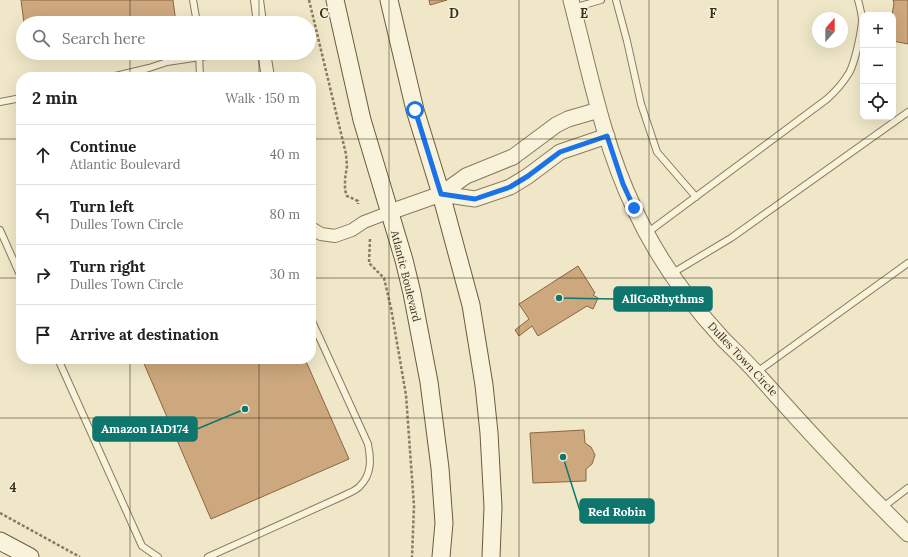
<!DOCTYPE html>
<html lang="en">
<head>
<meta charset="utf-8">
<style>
	body { margin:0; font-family:Lora,serif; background:#f2f2f2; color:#222 }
	.controls { position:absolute; right:12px; top:12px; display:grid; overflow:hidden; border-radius:8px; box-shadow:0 4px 16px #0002 }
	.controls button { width:36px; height:36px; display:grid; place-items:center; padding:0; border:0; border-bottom:1px solid #e0e0e0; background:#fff; color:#222; font:20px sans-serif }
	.compass { position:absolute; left:812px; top:12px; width:36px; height:36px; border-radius:50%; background:#fff; box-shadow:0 4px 16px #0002; rotate:21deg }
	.stop { position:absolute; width:12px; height:12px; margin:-9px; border:3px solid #1a73e8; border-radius:50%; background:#fff }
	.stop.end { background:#1a73e8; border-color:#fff; box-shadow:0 1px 4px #0008 }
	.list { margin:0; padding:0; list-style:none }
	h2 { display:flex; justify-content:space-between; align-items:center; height:52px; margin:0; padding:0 16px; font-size:17px }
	h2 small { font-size:13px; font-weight:400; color:#767676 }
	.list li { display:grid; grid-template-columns:26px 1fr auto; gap:12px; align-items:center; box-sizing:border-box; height:60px; padding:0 16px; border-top:1px solid #e0e0e0 }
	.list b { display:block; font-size:15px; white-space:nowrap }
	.list p { margin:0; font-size:13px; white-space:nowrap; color:#767676 }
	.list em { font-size:13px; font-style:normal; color:#767676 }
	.icon { flex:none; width:22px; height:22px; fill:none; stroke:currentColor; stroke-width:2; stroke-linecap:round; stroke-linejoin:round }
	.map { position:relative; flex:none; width:908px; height:557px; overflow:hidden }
	.search { position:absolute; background:#fff; box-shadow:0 4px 16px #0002; left:16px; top:16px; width:300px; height:44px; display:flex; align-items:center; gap:10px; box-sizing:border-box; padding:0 14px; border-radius:22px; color:#767676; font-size:15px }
	.panel { position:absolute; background:#fff; box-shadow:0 4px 16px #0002; left:16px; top:72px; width:300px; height:292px; border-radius:16px }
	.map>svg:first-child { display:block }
	.building { fill:#cda77d; stroke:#8b6641 }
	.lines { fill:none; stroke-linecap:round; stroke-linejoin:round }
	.service-casing { stroke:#8b7a5c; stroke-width:8 }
	.minor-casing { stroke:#8b7a5c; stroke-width:14 }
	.tertiary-casing { stroke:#8b7a5c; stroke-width:17 }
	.secondary-casing { stroke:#6d5b3f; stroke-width:19 }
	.path { stroke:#8b7a5c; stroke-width:2.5; stroke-dasharray:3 2; stroke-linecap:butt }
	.service { stroke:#f9f3db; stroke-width:6 }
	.minor { stroke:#f9f3db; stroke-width:12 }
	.tertiary { stroke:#f9f3db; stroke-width:15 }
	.secondary { stroke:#f9f3db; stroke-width:17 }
	.route { stroke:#1a73e8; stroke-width:5 }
	.grid { fill:none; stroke:#3b3020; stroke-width:1; stroke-opacity:0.55 }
	.labels { text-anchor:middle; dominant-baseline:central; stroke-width:3; stroke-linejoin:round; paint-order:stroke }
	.street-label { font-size:11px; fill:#3b3020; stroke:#f6f0d7 }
	.grid-label { font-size:13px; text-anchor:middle; font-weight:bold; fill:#3b3020; stroke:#f6f0d7; stroke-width:3; stroke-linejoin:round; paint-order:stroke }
	.leader { fill:none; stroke:#0f766e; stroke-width:1.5 }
	.callout-dot { fill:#0f766e; stroke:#f6f0d7; stroke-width:1.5 }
	.callout { fill:#0f766e; stroke:#0f766e; stroke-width:1.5 }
	.callout-label { font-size:12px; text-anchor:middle; font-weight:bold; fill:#fff }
</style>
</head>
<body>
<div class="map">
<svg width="908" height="557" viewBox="0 0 908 557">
	<rect width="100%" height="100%" fill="#efe7c7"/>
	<path class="building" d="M21,0H173L176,23H24Z
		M429,0H447L430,5Z
		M893,0H908V44L893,41L892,15L894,3Z
		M578,266L595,293L593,295L598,298L593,309L587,306L538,336L532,326L519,336L515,330L529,319L519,304Z
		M142,359H305L349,459L211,519Z
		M584,430L585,443L591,447L595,455L592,464L586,469V481L533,483L530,433Z"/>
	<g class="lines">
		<g class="service-casing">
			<path id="service" d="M193,0L197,23
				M616,0L627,41L641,104L657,152L696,197
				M573,8L601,0
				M199,53L200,77
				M111,77L149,68L167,62L227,53
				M0,102L21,98
				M0,230L21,277
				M647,233L827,99C836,91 843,83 849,73C855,63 861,33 862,21C862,14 860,7 858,0
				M671,274L731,238L908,112
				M58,359L142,546L158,557
				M757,372L908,263
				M882,508L908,488
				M208,557L343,496C348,493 356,491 360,486C372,474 371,459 368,444L311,319"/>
		</g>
		<g class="minor-casing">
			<path id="minor" d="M257,0L260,23
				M264,53L268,77
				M311,228L321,234L335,236L352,230L364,222L390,212"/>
		</g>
		<g class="tertiary-casing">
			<path id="tertiary" d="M571,0C589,69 603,143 634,208C656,256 687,300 723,339C735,351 748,363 759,376C807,430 856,483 908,534
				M441,194L475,199L510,187L528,176L560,152L607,136
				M390,212L441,194L466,176L513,157L556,125L568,119L599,110"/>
		</g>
		<g class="secondary-casing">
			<path id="secondary" d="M335,0L362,120L404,260L412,293L429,382L440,468L444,523L441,557
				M389,0L415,110L441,194L471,305L484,385L489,433L493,507L491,557
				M0,541L30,557"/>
		</g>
		<path class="path" d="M309,0L346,154L347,166L345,179V190L347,196L358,201V204
			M370,239L369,263L384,278L391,308L406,395L414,506L412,557
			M0,513L80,557"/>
		<use href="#service" class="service"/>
		<use href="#minor" class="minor"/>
		<use href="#tertiary" class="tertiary"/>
		<use href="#secondary" class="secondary"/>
	</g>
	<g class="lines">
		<path class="route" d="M415,110L441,194L475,199L510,187L528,176L560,152L607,136L623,184L634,208"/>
	</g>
	<path class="grid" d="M130,0V23M259,0V23M389,0V557M519,0V557M649,0V557M778,0V557M130,53V77M259,53V77M0,139H21M311,139H908M0,278H21M311,278H908M130,359V557M259,359V557M0,418H908"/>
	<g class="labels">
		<g class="street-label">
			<text transform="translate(406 276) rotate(76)">Atlantic Boulevard</text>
			<text transform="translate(743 359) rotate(47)">Dulles Town Circle</text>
		</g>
	</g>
	<g class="grid-label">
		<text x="324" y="18">C</text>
		<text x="454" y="18">D</text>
		<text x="584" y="18">E</text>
		<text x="713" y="18">F</text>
		<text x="13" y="492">4</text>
	</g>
	<path class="leader" d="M559 298L614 299M245 409L197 429M563 457L580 511"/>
	<g class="callout-dot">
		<circle cx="559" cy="298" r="4"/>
		<circle cx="245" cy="409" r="4"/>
		<circle cx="563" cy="457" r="4"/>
	</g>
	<g class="callout">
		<rect x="614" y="287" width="98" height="24" rx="4"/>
		<rect x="93" y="417" width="104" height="24" rx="4"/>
		<rect x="580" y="499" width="74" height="24" rx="4"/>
	</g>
	<g class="callout-label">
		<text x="663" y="303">AllGoRhythms</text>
		<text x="145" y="433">Amazon IAD174</text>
		<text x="617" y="516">Red Robin</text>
	</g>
</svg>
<div class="controls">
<button>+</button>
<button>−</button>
<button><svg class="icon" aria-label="locate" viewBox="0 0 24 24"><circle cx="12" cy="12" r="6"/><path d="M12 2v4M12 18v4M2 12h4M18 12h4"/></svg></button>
</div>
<svg class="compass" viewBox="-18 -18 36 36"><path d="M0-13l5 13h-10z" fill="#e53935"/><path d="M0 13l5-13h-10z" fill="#767676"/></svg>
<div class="stop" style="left:415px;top:110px"></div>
<div class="stop end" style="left:634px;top:208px"></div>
<div class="search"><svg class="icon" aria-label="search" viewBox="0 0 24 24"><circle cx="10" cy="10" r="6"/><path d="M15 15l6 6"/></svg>Search here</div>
<section class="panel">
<h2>2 min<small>Walk · 150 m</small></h2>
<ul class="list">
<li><svg class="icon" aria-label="ahead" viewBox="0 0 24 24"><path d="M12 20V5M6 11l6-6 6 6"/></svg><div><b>Continue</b><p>Atlantic Boulevard</p></div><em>40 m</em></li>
<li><svg class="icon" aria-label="left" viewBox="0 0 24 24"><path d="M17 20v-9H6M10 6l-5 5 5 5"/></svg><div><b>Turn left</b><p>Dulles Town Circle</p></div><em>80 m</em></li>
<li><svg class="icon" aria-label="right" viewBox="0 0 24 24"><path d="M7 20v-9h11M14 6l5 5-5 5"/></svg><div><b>Turn right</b><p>Dulles Town Circle</p></div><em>30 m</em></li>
<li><svg class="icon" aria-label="arrive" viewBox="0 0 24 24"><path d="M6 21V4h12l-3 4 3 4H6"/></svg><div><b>Arrive at destination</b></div></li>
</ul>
</section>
</div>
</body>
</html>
